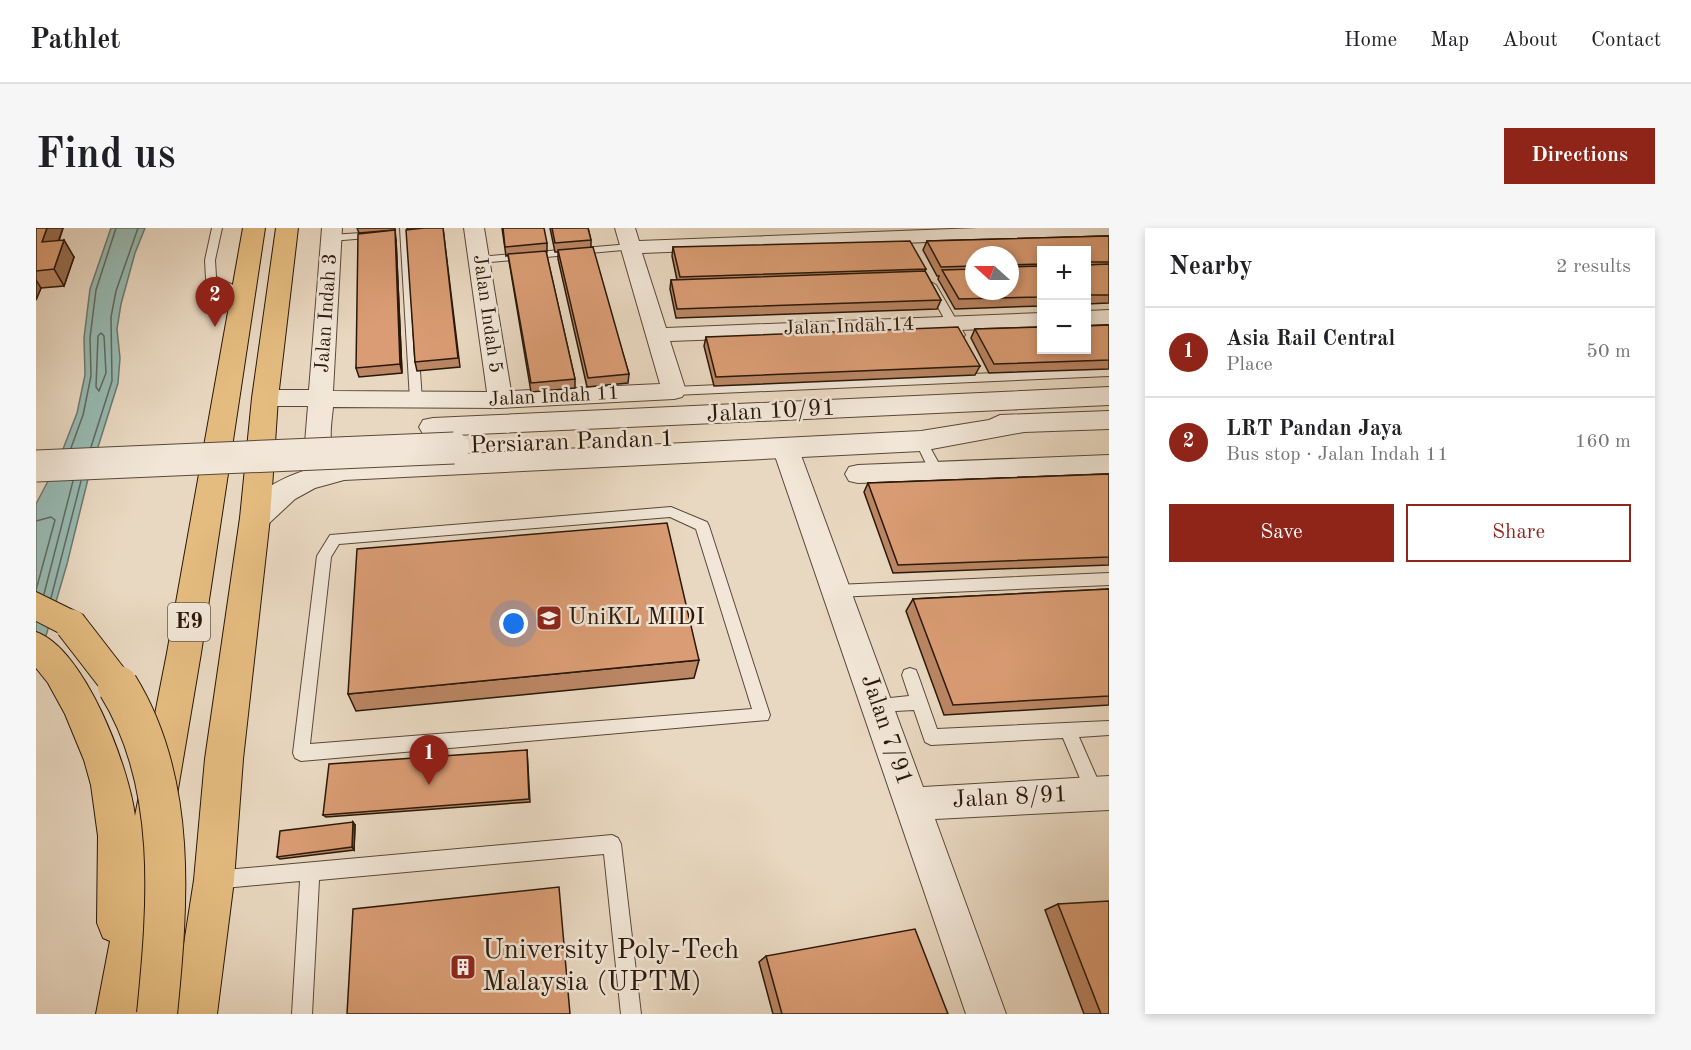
<!DOCTYPE html>
<html lang="en">
<head>
<meta charset="utf-8">
<style>
	body { margin:0; font-family:"Old Standard TT",serif; background:#f6f6f6; color:#202124 }
	.controls { position:absolute; right:18px; top:18px; display:grid; overflow:hidden; border-radius:0px; box-shadow:0 3px 9px #0003 }
	.controls button { width:54px; height:54px; display:grid; place-items:center; padding:0; border:0; border-bottom:2px solid #e0e0e0; background:#fff; color:#202124; font:30px sans-serif }
	.compass { position:absolute; left:929px; top:18px; width:54px; height:54px; border-radius:50%; background:#fff; box-shadow:0 3px 9px #0003; rotate:291deg }
	.you { position:absolute; left:478px; top:396px; width:21px; height:21px; margin:-15px; border:4px solid #fff; border-radius:50%; background:#1a73e8; box-shadow:0 0 0 9px #1a73e833 }
	.badge { display:grid; place-items:center; width:39px; height:39px; border-radius:50%; background:#8f2418; color:#fff; font-size:20px; font-weight:700 }
	.pin { position:absolute; translate:-50% -50px; filter:drop-shadow(0 2px 3px #0008) }
	.pin::after { content:''; position:absolute; top:32px; width:21px; height:18px; background:inherit; clip-path:polygon(0 0,100% 0,50% 100%) }
	.list { margin:0; padding:0; list-style:none }
	h2 { display:flex; justify-content:space-between; align-items:center; height:78px; margin:0; padding:0 24px; font-size:26px }
	h2 small { font-size:20px; font-weight:400; color:#757577 }
	.list li { display:grid; grid-template-columns:39px 1fr auto; gap:18px; align-items:center; box-sizing:border-box; height:90px; padding:0 24px; border-top:2px solid #e0e0e0 }
	.list b { display:block; font-size:22px; white-space:nowrap }
	.list p { margin:0; font-size:20px; white-space:nowrap; color:#757577 }
	.list em { font-size:20px; font-style:normal; color:#757577 }
	.actions { display:flex; gap:12px; padding:18px 24px }
	.actions a { flex:1; padding:14px 0; border:2px solid #8f2418; border-radius:0px; text-align:center; font-size:21px; color:#8f2418 }
	.actions .main { background:#8f2418; color:#fff }
	.map { position:relative; flex:none; width:1073px; height:786px; overflow:hidden; border-radius:0px }
	header { display:flex; align-items:center; gap:36px; box-sizing:border-box; height:84px; padding:0 30px; background:#fff; border-bottom:2px solid #e0e0e0 }
	header strong { font-size:28px }
	nav { display:flex; gap:33px; margin-inline-start:auto; font-size:21px }
	.intro { display:flex; align-items:center; justify-content:space-between; box-sizing:border-box; height:144px; padding:0 36px }
	h1 { margin:0; font-size:42px }
	.button { padding:15px 27px; border-radius:0px; background:#8f2418; color:#fff; font-size:21px; font-weight:700 }
	main { display:flex; gap:36px; padding:0 36px }
	aside { flex:1; background:#fff; border-radius:0px; box-shadow:0 3px 9px #0003 }
	.map>svg:first-child { display:block }
	.water { fill:#97bab3; stroke:#6b796f; stroke-width:1.5 }
	.lines { fill:none; stroke-linecap:round; stroke-linejoin:round }
	.shore { stroke:#60695e; stroke-width:1.5 }
	.service-casing { stroke:#594837; stroke-width:2 }
	.minor-casing { stroke:#594837; stroke-width:2 }
	.tertiary-casing { stroke:#594837; stroke-width:2 }
	.motorway-casing { stroke:#291809; stroke-width:2 }
	.service { fill:#f1e6d7; fill-rule:evenodd }
	.minor { fill:#f1e6d7; fill-rule:evenodd }
	.tertiary { fill:#f1e6d7; fill-rule:evenodd }
	.motorway { fill:#e4bc80; fill-rule:evenodd }
	.tertiary-bridge-casing { stroke:#594837; stroke-width:33; stroke-linecap:butt }
	.motorway-bridge-far1-casing { stroke:#291809; stroke-width:33; stroke-linecap:butt }
	.motorway-bridge-casing { stroke:#291809; stroke-width:42; stroke-linecap:butt }
	.tertiary-bridge { stroke:#f1e6d7; stroke-width:31 }
	.motorway-bridge-far1 { stroke:#e4bc80; stroke-width:31 }
	.motorway-bridge { stroke:#e4bc80; stroke-width:40 }
	.wall { fill:#bb8664; stroke:#291809; stroke-width:1.5; fill-rule:evenodd }
	.shaded-wall { fill:#996d51; stroke:#291809; stroke-width:1.5 }
	.building { fill:#da9c74; stroke:#291809; stroke-width:1.5 }
	.labels { text-anchor:middle; dominant-baseline:central; stroke-width:5; stroke-linejoin:round; paint-order:stroke }
	.far-street-label { font-size:20px; fill:#291809; stroke:#f1e6d7 }
	.shield { fill:#f1e6d7; stroke:#655647; stroke-width:1.5 }
	.shield-label { font-size:22px; font-weight:bold; fill:#291809 }
	.street-label { font-size:24px; fill:#291809; stroke:#f1e6d7 }
	.poi-label { font-size:24px; fill:#291809; stroke:#f1e6d7; text-anchor:start }
	.near-poi-label { font-size:28px; fill:#291809; stroke:#f1e6d7; text-anchor:start }
</style>
</head>
<body>
<header>
<strong>Pathlet</strong>
<nav><a>Home</a><a>Map</a><a>About</a><a>Contact</a></nav>
</header>
<div class="intro"><h1>Find us</h1><a class="button">Directions</a></div>
<main>
<div class="map">
<svg width="1073" height="786" viewBox="0 0 1073 786">
	<rect width="100%" height="100%" fill="#e9d8c1"/>
	<filter id="stains"><feTurbulence type="fractalNoise" baseFrequency=".00333" numOctaves="4"/><feColorMatrix values="0 0 0 0 .2 0 0 0 0 .09 0 0 0 0 .02 0 0 0 .5 -.17"/></filter>
	<radialGradient id="worn" r=".72"><stop offset=".6" stop-color="#630" stop-opacity="0"/><stop offset="1" stop-color="#630" stop-opacity=".3"/></radialGradient>
	<path class="water" d="M75,0H109L99,25L85,76L81,101L84,130L82,155L52,251L31,336L0,442V276L22,234L41,185L49,147L48,110L54,61Z"/>
	<g class="lines">
		<path class="shore" d="M65,105L68,108L70,145L63,163L60,159L62,108Z
			M55,219L76,153L75,89L80,63L102,0
			M35,220L47,187L55,148L54,110L60,62L80,0
			M0,293L15,289L19,292L0,362
			M8,366L37,253
			M15,370L45,253"/>
		<g class="service-casing">
			<path id="service" d="M176,0H186L179,32L180,49L210,63V67H202L170,51L169,32Z
				M364,0H374L386,172L380,176L374,172Z
				M340,4L343,5V9L295,13L290,10L295,7Z
				M594,16L599,19L598,21L443,35L438,32L443,29Z
				M895,54L900,57L929,107L927,109L923,110L917,107L890,57Z
				M1073,140V148L638,167L632,163L638,159Z
				M885,209L889,210L907,243L905,246L900,248L895,246L879,213Z
				M635,279L671,294L673,298L734,487L732,492L265,533L259,530L257,525L281,328L294,307ZM634,289L660,301L716,481L274,516L295,329L303,316Z
				M1073,345V357L800,369L795,367L793,363L795,359L800,357Z
				M874,440L880,442L882,447L901,501L1073,493V507L1043,509L1068,566L1065,572L1059,574L1053,572L1027,510L895,517L889,514L878,482L841,484L835,482L833,477L835,472L873,468L866,447L868,442Z
				M576,607L582,610L585,616L605,786H585L568,626L283,652L276,786H256L264,653L178,661L171,659L169,652L171,645L178,643Z"/>
		</g>
		<g class="minor-casing">
			<path id="minor" d="M286,0H306L297,163L451,164L428,0H448L475,163L624,156L579,0H599L603,13L942,0H1073V7L606,25L630,100L1005,85V99L634,113L650,163L646,169L638,171L464,180L297,179C296,193 291,214 300,226C305,233 313,233 318,241L314,248L305,250L282,240L269,215L272,178H229L220,176L217,170L220,164L229,162H273Z
				M1073,82V96L1050,97V83Z
				M749,210L758,213L762,219L887,559L1073,548V582L899,591L970,786H930L736,219L740,213Z
				M1073,227V245L822,255L813,253L809,246L813,239L822,237Z"/>
		</g>
		<g class="tertiary-casing">
			<path id="tertiary" d="M1073,159V177L397,208L387,206L383,199L387,192L397,190Z
				M1073,183V201L988,204L885,223L308,252L279,260L259,271L230,298L219,301L208,298L204,290C225,252 269,241 308,232L885,203L953,192L964,187Z"/>
		</g>
		<g class="motorway-casing">
			<path id="motorway" d="M207,0H229L165,425L104,786H60L74,713L67,710L61,695L62,608L55,557L48,532L29,486L12,455L0,440V404C49,421 93,539 99,588L131,425Z
				M240,0H262L242,170L234,290L207,531L198,652L181,786H137L158,652L169,531L204,290L216,170Z
				M0,364L47,387L52,397L47,407L35,411L0,393Z"/>
		</g>
		<use href="#service" class="service"/>
		<use href="#minor" class="minor"/>
		<use href="#tertiary" class="tertiary"/>
		<use href="#motorway" class="motorway"/>
		<g class="tertiary-bridge-casing">
			<path id="tertiary-bridge" d="M0,238L418,220"/>
		</g>
		<g class="motorway-bridge-far1-casing">
			<path id="motorway-bridge-far1" d="M35,397L83,459"/>
		</g>
		<g class="motorway-bridge-casing">
			<path id="motorway-bridge" d="M82,458C142,555 132,677 121,786"/>
		</g>
		<use href="#tertiary-bridge" class="tertiary-bridge"/>
		<use href="#motorway-bridge-far1" class="motorway-bridge-far1"/>
		<use href="#motorway-bridge" class="motorway-bridge"/>
	</g>
	<path class="wall" d="M0,0H27L23,13L38,29L28,58L5,60L0,72Z
		M321,0H359V2L323,5Z
		M371,0H407L424,139L381,143L379,134Z
		M466,0L511,15V24H510L539,151V160L495,164L472,27L470,28Z
		M514,0H552L555,12V20L593,146L592,155L551,159L522,31V24H519Z
		M1073,8V75L1050,76V22H1005V78L919,81L902,51L903,48H901L887,22L891,13ZM938,27H974V63H938Z
		M360,11L366,145L323,149L320,140Z
		M637,19L890,41L889,43L905,72L901,81L640,90L634,61L635,52H641L636,28Z
		M1073,97V141L953,145L935,110L939,101Z
		M670,109L944,138L939,147L678,158L668,118Z
		M1073,246V337L857,345L828,264L832,255Z
		M1073,361V477L908,487L870,383L877,371Z
		M663,432L658,450L320,483L312,466Z
		M491,522L494,574L290,589L287,587Z
		M319,597L318,622L244,631L241,629Z
		M1022,676L1073,786H1048L1009,682Z
		M730,728L912,786H737L723,734Z"/>
	<path class="shaded-wall" d="M11,0H27L16,31L6,14Z
		M359,2L360,11L366,145L364,136Z
		M28,12L38,29L28,58L18,41Z
		M0,52L5,60L0,72Z
		M317,594L319,597L318,622L316,619Z"/>
	<path class="building" d="M0,0H11L6,14L28,12L18,41L0,43Z
		M388,0H407L422,130L379,134L370,2Z
		M467,0H508L511,15L469,19Z
		M516,0H552L555,12L519,15Z
		M359,2L364,136L320,140L322,6Z
		M1073,8V34H1050V22H1005V36L974,37V27H938V38L905,39L891,13Z
		M874,13L890,41L644,49L637,19Z
		M557,19L593,146L552,150L522,22Z
		M510,23L539,151L495,155L472,26Z
		M1073,36V67H1050V37Z
		M1005,38V69L923,71L906,42L938,41V63H974V39Z
		M889,43L905,72L641,81L635,52Z
		M1073,97V132L958,136L939,101L1005,99V122H1050V98Z
		M922,99L944,138L680,149L670,109Z
		M1073,246V329L862,337L832,255Z
		M631,295L663,432L312,466L321,321Z
		M1073,361V468L917,477L877,371Z
		M491,522L493,571L287,587L293,536Z
		M317,594L316,619L241,629L244,603Z
		M523,659L534,786H311L317,681Z
		M1073,673V786H1065L1022,676Z
		M879,701L912,786H746L730,728Z"/>
	<defs>
		<g id="university-square" transform="scale(1.35)"><rect x="-9" y="-9" width="18" height="18" rx="4" fill="#8f2418" stroke="#f1e6d7"/><path d="M0-5L7-2L0 1L-7-2ZM-4 1L0 2.5L4 1V4Q0 6-4 4Z" fill="#fff"/></g>
		<g id="building-square" transform="scale(1.35)"><rect x="-9" y="-9" width="18" height="18" rx="4" fill="#8f2418" stroke="#f1e6d7"/><path d="M-4-6H4V6H1V3H-1V6H-4ZM-2.5-4.3h1.7v1.8h-1.7ZM.8-4.3h1.7v1.8H.8ZM-2.5-1h1.7V.8h-1.7ZM.8-1h1.7V.8H.8Z" fill="#fff"/></g>
	</defs>
	<g fill-rule="evenodd">
		<use href="#university-square" x="513" y="390"/>
		<use href="#building-square" x="427" y="739"/>
	</g>
	<g class="labels">
		<g class="far-street-label">
			<text transform="translate(291 85) rotate(-86)">Jalan Indah 3</text>
			<text transform="translate(451 86) rotate(82)">Jalan Indah 5</text>
			<text transform="translate(813 99) rotate(-2)">Jalan Indah 14</text>
			<text transform="translate(518 169) rotate(-3)">Jalan Indah 11</text>
		</g>
		<rect class="shield" x="132" y="375" width="42" height="38" rx="4.5"/>
		<g class="shield-label">
			<text x="153" y="394">E9</text>
		</g>
		<g class="street-label">
			<text transform="translate(735 184) rotate(-3)">Jalan 10/91</text>
			<text transform="translate(536 215) rotate(-2)">Persiaran Pandan 1</text>
			<text transform="translate(850 502) rotate(71)">Jalan 7/91</text>
			<text transform="translate(974 570) rotate(-3)">Jalan 8/91</text>
		</g>
		<g class="poi-label">
			<text x="532" y="390">UniKL MIDI</text>
		</g>
		<g class="near-poi-label">
			<text x="446" y="723">University Poly-Tech<tspan x="446" dy="32">Malaysia (UPTM)</tspan></text>
		</g>
	</g>
	<rect width="100%" height="100%" filter="url(#stains)"/>
	<rect width="100%" height="100%" fill="url(#worn)"/>
</svg>
<div class="controls">
<button>+</button>
<button>−</button>
</div>
<svg class="compass" viewBox="-18 -18 36 36"><path d="M0-13l5 13h-10z" fill="#e53935"/><path d="M0 13l5-13h-10z" fill="#757577"/></svg>
<div class="you"></div>
<div class="pin badge" style="left:393px;top:557px">1</div>
<div class="pin badge" style="left:179px;top:99px">2</div>
</div>
<aside>
<h2>Nearby<small>2 results</small></h2>
<ul class="list">
<li><span class="badge">1</span><div><b>Asia Rail Central</b><p>Place</p></div><em>50 m</em></li>
<li><span class="badge">2</span><div><b>LRT Pandan Jaya</b><p>Bus stop · Jalan Indah 11</p></div><em>160 m</em></li>
</ul>
<div class="actions"><a class="main">Save</a><a>Share</a></div>
</aside>
</main>
</body>
</html>
